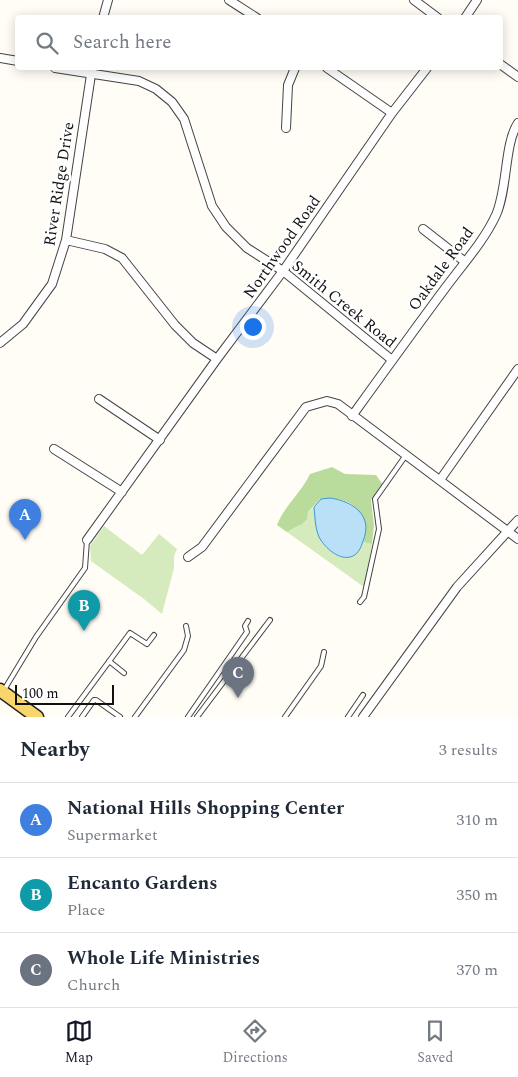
<!DOCTYPE html>
<html lang="en">
<head>
<meta charset="utf-8">
<style>
	body { margin:0; font-family:Spectral,serif; background:#f6f6f7; color:#1f2937 }
	.scale { position:absolute; left:15px; bottom:12px; width:99px; box-sizing:border-box; padding-left:5px; border:2px solid #111; border-top:0; font-size:14px; line-height:18px; white-space:nowrap; color:#111; -webkit-text-stroke:4px #fff; paint-order:stroke }
	.you { position:absolute; left:252px; top:326px; width:18px; height:18px; margin:-12px; border:4px solid #fff; border-radius:50%; background:#1a73e8; box-shadow:0 0 0 8px #1a73e833 }
	.badge { display:grid; place-items:center; width:32px; height:32px; border-radius:50%; background:#111827; color:#fff; font-size:16px; font-weight:700 }
	.pin { position:absolute; translate:-50% -41px; filter:drop-shadow(0 1px 2px #0008) }
	.pin::after { content:''; position:absolute; top:26px; width:18px; height:15px; background:inherit; clip-path:polygon(0 0,100% 0,50% 100%) }
	.list { margin:0; padding:0; list-style:none }
	h2 { display:flex; justify-content:space-between; align-items:center; height:65px; margin:0; padding:0 20px; font-size:21px }
	h2 small { font-size:16px; font-weight:400; color:#747a83 }
	.list li { display:grid; grid-template-columns:32px 1fr auto; gap:15px; align-items:center; box-sizing:border-box; height:75px; padding:0 20px; border-top:1px solid #e0e1e3 }
	.list b { display:block; font-size:19px; white-space:nowrap }
	.list p { margin:0; font-size:16px; white-space:nowrap; color:#747a83 }
	.list em { font-size:16px; font-style:normal; color:#747a83 }
	.icon { flex:none; width:28px; height:28px; fill:none; stroke:currentColor; stroke-width:2; stroke-linecap:round; stroke-linejoin:round }
	.map { position:relative; flex:none; width:518px; height:717px; overflow:hidden }
	.search { position:absolute; background:#fff; box-shadow:0 2px 12px #0003; left:15px; right:15px; top:15px; height:55px; display:flex; align-items:center; gap:12px; box-sizing:border-box; padding:0 18px; border-radius:5px; color:#747a83; font-size:19px }
	.sheet { height:290px; background:#fff }
	nav { display:flex; justify-content:space-around; align-items:center; box-sizing:border-box; height:70px; border-top:1px solid #e0e1e3; background:#fff; font-size:14px; color:#747a83 }
	nav a { display:grid; justify-items:center; gap:2px }
	nav .on { color:#111827 }
	.map>svg:first-child { display:block }
	.green { fill:#d5ebbd }
	.forest { fill:#b9dc9c }
	.water { fill:#b9e0f7; stroke:#3f96cf }
	.lines { fill:none; stroke-linecap:round; stroke-linejoin:round }
	.lane-casing { stroke:#444; stroke-width:6 }
	.street-casing { stroke:#444; stroke-width:10 }
	.primary-casing { stroke:#222; stroke-width:15 }
	.lane { stroke:#fff; stroke-width:4 }
	.street { stroke:#fff; stroke-width:8 }
	.primary { stroke:#f9d66b; stroke-width:12 }
	.labels { text-anchor:middle; dominant-baseline:central; stroke-width:5; stroke-linejoin:round; paint-order:stroke }
	.street-label { font-size:16px; fill:#111; stroke:#fff }
</style>
</head>
<body>
<div class="map">
<svg width="518" height="717" viewBox="0 0 518 717">
	<rect width="100%" height="100%" fill="#fffdf5"/>
	<path class="green" d="M314,507C315,516 315,529 320,538C333,558 350,568 363,542L372,544L364,587L287,532C297,527 306,524 308,512Z
		M104,526L142,555L159,534L177,549L174,556V568L162,614L144,599L91,561L90,546Z"/>
	<path class="forest" d="M332,467L345,474L376,475L383,485L371,500L374,525L372,544L363,542C371,522 358,501 336,499C331,498 326,499 320,499L308,512L307,519L302,524L287,532L277,525C285,505 301,493 310,474Z"/>
	<path class="water" d="M330,498C352,501 374,515 363,541C361,547 359,553 353,556C340,562 325,548 319,537C315,528 315,516 314,507L321,499Z"/>
	<g class="lines">
		<g class="lane-casing">
			<path id="lane" d="M360,602L364,597L379,529L375,499L406,455
				M109,661L124,673
				M4,690L36,637L85,568L87,540
				M68,717L130,633L147,644L154,635
				M82,717L94,700H96L120,717
				M135,717L184,650L188,636L186,626
				M188,717L247,632L245,626L248,621
				M197,717L270,620
				M285,717L321,666L324,652
				M348,717L363,695"/>
		</g>
		<g class="street-casing">
			<path id="street" d="M229,0L257,18
				M414,0L438,18
				M103,18L108,0
				M465,18L477,0
				M0,58L18,61
				M500,64L518,77
				M55,68L139,81L156,89L172,102L184,119L212,206L226,227L247,248L283,271L392,360
				M327,68L392,113
				M286,128L288,85L295,68
				M423,229L464,261
				M66,240L105,249L122,258L175,325L193,343L217,359
				M0,343L23,324L52,284L66,240L92,68
				M99,399L160,440
				M352,416C383,373 414,330 446,287C463,264 484,241 496,215C508,188 504,144 518,123
				M54,449L122,492
				M440,480L518,369
				M87,540L217,359L283,271L392,113L427,68
				M188,557L202,547L306,407L327,401L338,404L518,539
				M363,717L457,587L518,520"/>
		</g>
		<g class="primary-casing">
			<path id="primary" d="M0,690L37,717"/>
		</g>
		<use href="#lane" class="lane"/>
		<use href="#street" class="street"/>
		<use href="#primary" class="primary"/>
	</g>
	<g class="labels">
		<g class="street-label">
			<text transform="translate(59 184) rotate(-81)">River Ridge Drive</text>
			<text transform="translate(282 247) rotate(-55)">Northwood Road</text>
			<text transform="translate(441 269) rotate(-54)">Oakdale Road</text>
			<text transform="translate(344 304) rotate(39)">Smith Creek Road</text>
		</g>
	</g>
</svg>
<div class="scale">100 m</div>
<div class="you"></div>
<div class="pin badge" style="left:25px;top:540px;background:#3f7fe0">A</div>
<div class="pin badge" style="left:84px;top:631px;background:#0f9aa8">B</div>
<div class="pin badge" style="left:238px;top:698px;background:#6b7280">C</div>
<div class="search"><svg class="icon" aria-label="search" viewBox="0 0 24 24"><circle cx="10" cy="10" r="6"/><path d="M15 15l6 6"/></svg>Search here</div>
</div>
<section class="sheet">
<h2>Nearby<small>3 results</small></h2>
<ul class="list">
<li><span class="badge" style="background:#3f7fe0">A</span><div><b>National Hills Shopping Center</b><p>Supermarket</p></div><em>310 m</em></li>
<li><span class="badge" style="background:#0f9aa8">B</span><div><b>Encanto Gardens</b><p>Place</p></div><em>350 m</em></li>
<li><span class="badge" style="background:#6b7280">C</span><div><b>Whole Life Ministries</b><p>Church</p></div><em>370 m</em></li>
</ul>
</section>
<nav>
<a class="on"><svg class="icon" aria-label="map" viewBox="0 0 24 24"><path d="M3 6l6-2 6 2 6-2v14l-6 2-6-2-6 2zM9 4v14M15 6v14"/></svg>Map</a>
<a><svg class="icon" aria-label="directions" viewBox="0 0 24 24"><path d="M12 3l9 9-9 9-9-9zM9 14v-3h6M13 9l2 2-2 2"/></svg>Directions</a>
<a><svg class="icon" aria-label="saved" viewBox="0 0 24 24"><path d="M7 4h10v16l-5-4-5 4z"/></svg>Saved</a>
</nav>
</body>
</html>
